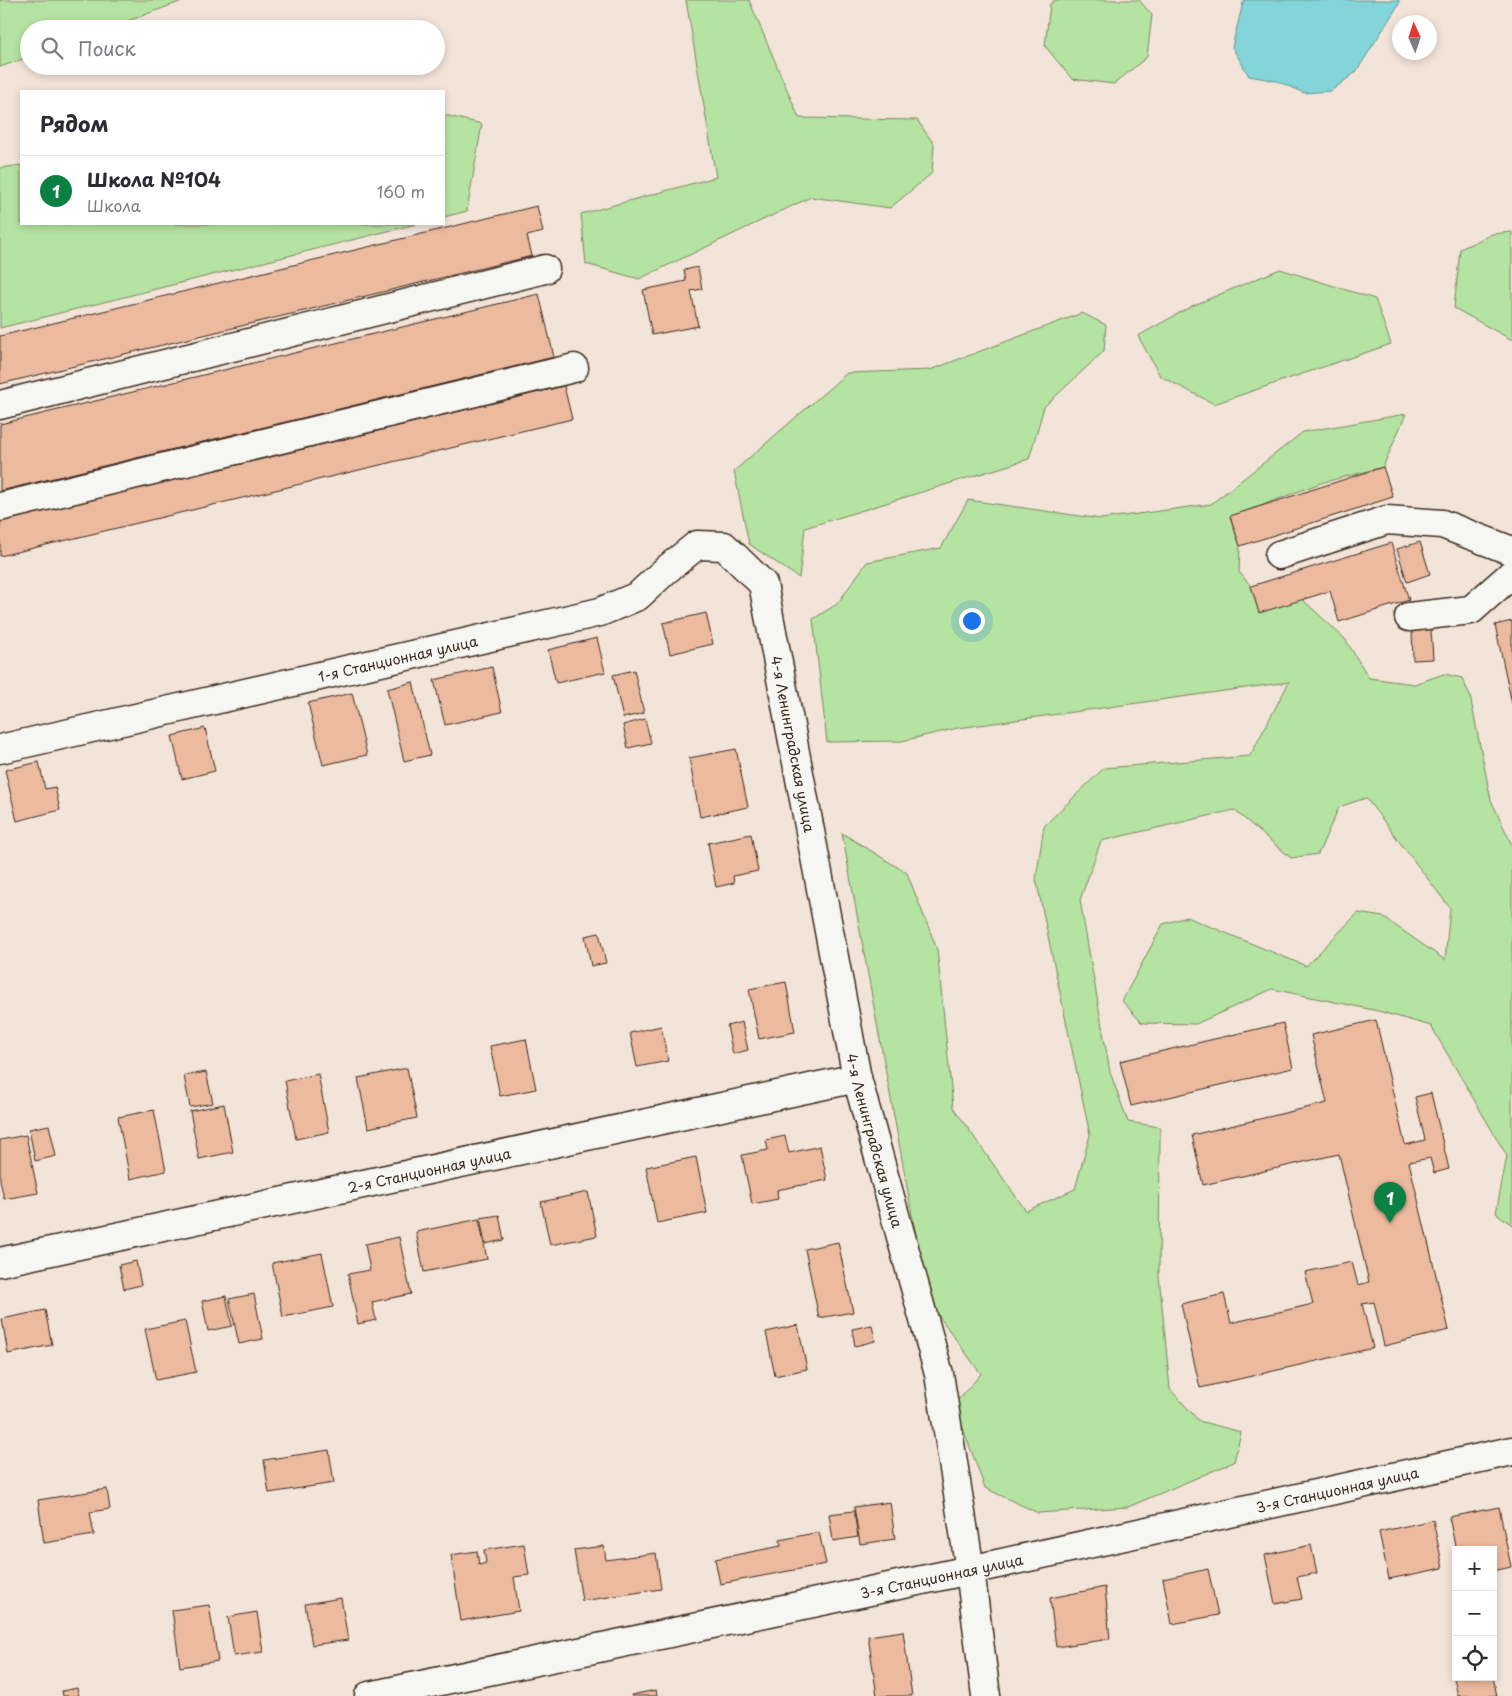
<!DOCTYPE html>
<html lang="ru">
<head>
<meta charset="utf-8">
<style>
	body { margin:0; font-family:"Playpen Sans",sans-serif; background:#f7f7f7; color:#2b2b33 }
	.controls { position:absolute; right:15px; bottom:15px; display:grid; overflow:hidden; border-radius:0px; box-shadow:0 2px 8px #0003 }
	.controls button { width:45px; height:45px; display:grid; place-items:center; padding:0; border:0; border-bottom:1px solid #e1e1e2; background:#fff; color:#2b2b33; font:25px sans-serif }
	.compass { position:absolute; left:1392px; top:15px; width:45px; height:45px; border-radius:50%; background:#fff; box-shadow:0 2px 8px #0003; rotate:357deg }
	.you { position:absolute; left:971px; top:620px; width:18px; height:18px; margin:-12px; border:4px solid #fff; border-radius:50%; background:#1a73e8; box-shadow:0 0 0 8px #1a73e833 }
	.badge { display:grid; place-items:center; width:32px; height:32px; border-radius:50%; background:#0b8043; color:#fff; font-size:16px; font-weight:700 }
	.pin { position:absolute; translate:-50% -41px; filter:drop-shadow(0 1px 2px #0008) }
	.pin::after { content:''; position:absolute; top:26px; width:18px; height:15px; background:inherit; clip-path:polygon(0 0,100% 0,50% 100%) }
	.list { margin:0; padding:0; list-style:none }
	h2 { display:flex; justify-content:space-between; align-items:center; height:65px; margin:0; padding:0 20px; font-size:21px }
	h2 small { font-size:16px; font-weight:400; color:#7c7c81 }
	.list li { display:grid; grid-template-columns:32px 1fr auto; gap:15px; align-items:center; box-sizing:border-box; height:70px; padding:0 20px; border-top:1px solid #e1e1e2 }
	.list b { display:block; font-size:19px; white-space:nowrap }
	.list p { margin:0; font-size:16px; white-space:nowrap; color:#7c7c81 }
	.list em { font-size:16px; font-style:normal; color:#7c7c81 }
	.icon { flex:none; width:28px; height:28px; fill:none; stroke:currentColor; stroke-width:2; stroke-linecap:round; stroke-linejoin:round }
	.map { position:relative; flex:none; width:1512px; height:1696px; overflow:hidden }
	.search { position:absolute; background:#fff; box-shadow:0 2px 8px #0003; left:20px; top:20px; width:425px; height:55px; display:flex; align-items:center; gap:12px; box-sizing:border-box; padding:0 18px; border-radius:28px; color:#7c7c81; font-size:19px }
	.panel { position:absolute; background:#fff; box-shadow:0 2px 8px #0003; left:20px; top:90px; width:425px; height:135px; border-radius:0px }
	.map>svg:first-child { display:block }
	.green { fill:#b5e3a1; stroke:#788660 }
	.water { fill:#83d5d9; stroke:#66918e }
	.building { fill:#ecba9e; stroke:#3b2a1e }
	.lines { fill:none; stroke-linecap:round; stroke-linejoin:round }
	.minor-casing { stroke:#3b2a1e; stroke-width:31 }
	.minor { stroke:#f6f6f2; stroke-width:28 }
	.labels { text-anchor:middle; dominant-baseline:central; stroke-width:4.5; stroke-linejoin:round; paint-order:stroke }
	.street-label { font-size:14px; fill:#3b2a1e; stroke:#f6f6f2 }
</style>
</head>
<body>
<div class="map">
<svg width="1512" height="1696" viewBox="0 0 1512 1696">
	<rect width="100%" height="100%" fill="#f3e4d9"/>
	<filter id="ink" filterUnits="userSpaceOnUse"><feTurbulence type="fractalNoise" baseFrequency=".02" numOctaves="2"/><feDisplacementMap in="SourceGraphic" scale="10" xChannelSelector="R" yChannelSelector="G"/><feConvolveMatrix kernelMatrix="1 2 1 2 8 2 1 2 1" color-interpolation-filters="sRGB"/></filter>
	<g filter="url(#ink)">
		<path class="green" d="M0,0H185L106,29H29V57L0,67Z
			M686,0H749L799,118L917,120L934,144L932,173L890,208L811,197L639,279L586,264L581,214L716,177Z
			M1055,0H1139L1152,15L1147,57L1114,84L1072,79L1045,46L1050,4Z
			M444,115L482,124L467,211L444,217Z
			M21,165V224H416L0,328V168Z
			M1512,232V340L1454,308L1460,249L1492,234Z
			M1280,269L1375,299L1391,344L1214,404L1160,376L1138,336L1192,306Z
			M1082,313L1106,325L1104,351L1044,407L1029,459L805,528L799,578L749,544L734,471L847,373L930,370Z
			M1406,414L1383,467L1321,483L1230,517L1240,546L1239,572L1251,586L1259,612L1302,599L1345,639L1369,678L1414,684L1444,674L1462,678L1470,696L1491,800L1512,845V1225L1496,1213L1507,1156L1431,1026L1378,1011L1272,989L1196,1024L1142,1023L1122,1001L1163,924L1187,917L1306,966L1358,913L1383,917L1445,960L1450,908L1366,798L1339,807L1318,854L1291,858L1234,810L1101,841L1080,900L1110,1072L1128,1122L1160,1127L1159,1275L1170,1389L1199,1421L1241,1432L1234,1462L1128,1507L1038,1513L985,1488L954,1404L981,1374L928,1301L842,833L907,873L937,949L953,1107L1026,1211L1075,1189L1090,1135L1036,879L1044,826L1104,768L1250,756L1289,682L958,728L902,741L827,742L813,619L837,604L867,562L941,548L968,500L1101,519L1211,504L1303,432Z"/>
		<path class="water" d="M1245,0H1399V4L1356,72L1331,91L1304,93L1277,81L1249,76L1232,47L1243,3Z"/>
		<path class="building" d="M537,206L543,232L527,236L532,256L0,384V336Z
			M698,267L702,289L691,291L698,326L652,335L643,290L686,281L684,270Z
			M539,294L554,357L0,491V424Z
			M564,386L572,419L0,556V522Z
			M1383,467L1393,497L1240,546L1230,516Z
			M1420,542L1430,574L1407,582L1397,549Z
			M1391,543L1409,600L1339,622L1330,591L1259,613L1251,586Z
			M706,613L713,644L670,654L663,623Z
			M1512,621V704L1495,625Z
			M1431,629L1433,659L1413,660L1412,630Z
			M597,638L605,672L556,683L548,650Z
			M492,667L502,712L445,725L434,680Z
			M634,670L644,713L623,718L613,675Z
			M413,682L430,755L404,761L387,689Z
			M352,693L367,755L323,765L308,703Z
			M645,719L651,743L628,748L623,725Z
			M205,728L215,771L182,779L172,736Z
			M736,749L748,807L700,817L689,758Z
			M39,762L45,789L55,787L60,810L17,821L5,770Z
			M751,834L758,871L733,876L734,883L716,887L708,843Z
			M599,933L606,963L591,966L585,936Z
			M786,982L795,1032L759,1039L749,989Z
			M1376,1020L1405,1145L1425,1140L1415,1097L1431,1093L1449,1169L1434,1173L1430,1158L1409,1162L1449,1330L1384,1346L1374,1302L1362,1304L1373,1348L1200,1388L1181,1304L1224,1294L1231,1323L1313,1304L1305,1272L1352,1262L1358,1285L1369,1282L1339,1154L1203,1185L1192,1135L1327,1103L1311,1035Z
			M742,1022L748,1050L733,1054L727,1026Z
			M1283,1023L1293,1068L1131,1106L1120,1061Z
			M661,1026L668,1061L637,1067L630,1033Z
			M526,1039L536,1089L500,1096L490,1046Z
			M407,1068L417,1118L368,1128L358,1078Z
			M206,1072L213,1103L190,1107L184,1076Z
			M318,1074L329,1132L296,1139L285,1081Z
			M224,1104L233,1152L199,1159L190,1111Z
			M154,1110L166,1171L130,1179L118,1117Z
			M49,1125L56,1156L35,1161L29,1129Z
			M26,1135L38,1193L4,1199L0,1180V1140Z
			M785,1136L789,1153L820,1146L827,1180L777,1190L778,1199L752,1204L742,1155L768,1150L766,1140Z
			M696,1157L707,1213L657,1223L646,1167Z
			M588,1192L597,1236L550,1245L541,1202Z
			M499,1215L504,1240L485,1244L480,1218Z
			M479,1219L487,1259L424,1272L416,1232Z
			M399,1237L411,1294L372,1302L376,1320L358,1324L348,1274L370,1270L365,1244Z
			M838,1242L853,1312L819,1318L805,1249Z
			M322,1253L333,1307L283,1317L272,1263Z
			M136,1261L141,1285L124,1289L119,1265Z
			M254,1294L263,1339L239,1344L229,1299Z
			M226,1296L232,1326L208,1331L202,1301Z
			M45,1310L52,1345L8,1354L2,1319Z
			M185,1321L196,1372L156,1380L145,1329Z
			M798,1325L807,1369L775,1376L766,1332Z
			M872,1325L875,1341L855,1346L852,1329Z
			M329,1450L334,1483L269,1493L264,1460Z
			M107,1489L110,1509L90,1512L94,1535L44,1543L38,1500Z
			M890,1502L895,1539L860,1544L854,1507Z
			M1499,1507L1511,1567L1493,1571V1550H1456L1449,1517Z
			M854,1511L858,1537L833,1541L829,1514Z
			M1433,1520L1443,1568L1389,1579L1379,1532Z
			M819,1532L826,1564L720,1584L715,1559L781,1546L780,1540Z
			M524,1544L529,1575L514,1577L519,1611L461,1621L451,1555L477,1551L479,1565L486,1563L484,1550Z
			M1311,1545L1317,1573L1297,1577L1302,1599L1275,1604L1265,1555Z
			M604,1546L606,1560L656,1553L661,1589L582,1601L574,1550Z
			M1208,1569L1218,1615L1172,1624L1163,1579Z
			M1105,1587L1110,1639L1056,1647L1050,1598Z
			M341,1598L348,1640L312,1645L305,1604Z
			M209,1605L218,1661L180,1667L172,1610Z
			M257,1612L263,1652L234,1656L228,1617Z
			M903,1631L912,1696H877L868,1636Z
			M1456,1673V1677H1493L1497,1696H1458L1453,1674Z
			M77,1688L79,1696H63L62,1691Z
			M656,1690L657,1696H631V1695Z"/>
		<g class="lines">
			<g class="minor-casing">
				<g id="minor">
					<path d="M0,405L545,269"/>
					<path d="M0,507L574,368"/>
					<path d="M1279,555L1387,520L1442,524L1512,551"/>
					<path d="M1409,617L1471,610L1512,574"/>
					<path id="s1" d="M0,749L600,612L638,596L666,570L697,545L724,546L763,584L857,1078L939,1374L970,1570L986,1696"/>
					<path id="s2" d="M0,1262L857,1078"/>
					<path id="s3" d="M369,1696L970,1570L1512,1451"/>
				</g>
			</g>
			<use href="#minor" class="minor"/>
		</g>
	</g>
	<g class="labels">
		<g class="street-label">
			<text stroke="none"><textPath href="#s1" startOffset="408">1-я Станционная улица</textPath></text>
			<text stroke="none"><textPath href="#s1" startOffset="979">4-я Ленинградская улица</textPath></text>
			<text stroke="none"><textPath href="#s1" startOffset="1384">4-я Ленинградская улица</textPath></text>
			<text stroke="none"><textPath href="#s2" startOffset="439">2-я Станционная улица</textPath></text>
			<text stroke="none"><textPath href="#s3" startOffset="990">3-я Станционная улица</textPath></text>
			<text stroke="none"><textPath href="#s3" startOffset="585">3-я Станционная улица</textPath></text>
		</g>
	</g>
</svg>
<div class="controls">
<button>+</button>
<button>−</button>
<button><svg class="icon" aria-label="locate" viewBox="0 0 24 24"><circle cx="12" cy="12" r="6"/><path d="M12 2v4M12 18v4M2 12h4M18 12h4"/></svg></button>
</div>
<svg class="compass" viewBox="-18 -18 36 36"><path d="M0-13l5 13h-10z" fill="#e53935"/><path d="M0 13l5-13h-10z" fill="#7c7c81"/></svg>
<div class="you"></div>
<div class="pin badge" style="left:1390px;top:1223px">1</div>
<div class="search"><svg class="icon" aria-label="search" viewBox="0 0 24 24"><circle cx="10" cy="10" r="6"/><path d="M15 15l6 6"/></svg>Поиск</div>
<section class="panel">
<h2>Рядом<small></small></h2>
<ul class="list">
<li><span class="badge">1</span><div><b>Школа №104</b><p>Школа</p></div><em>160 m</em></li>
</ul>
</section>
</div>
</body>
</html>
